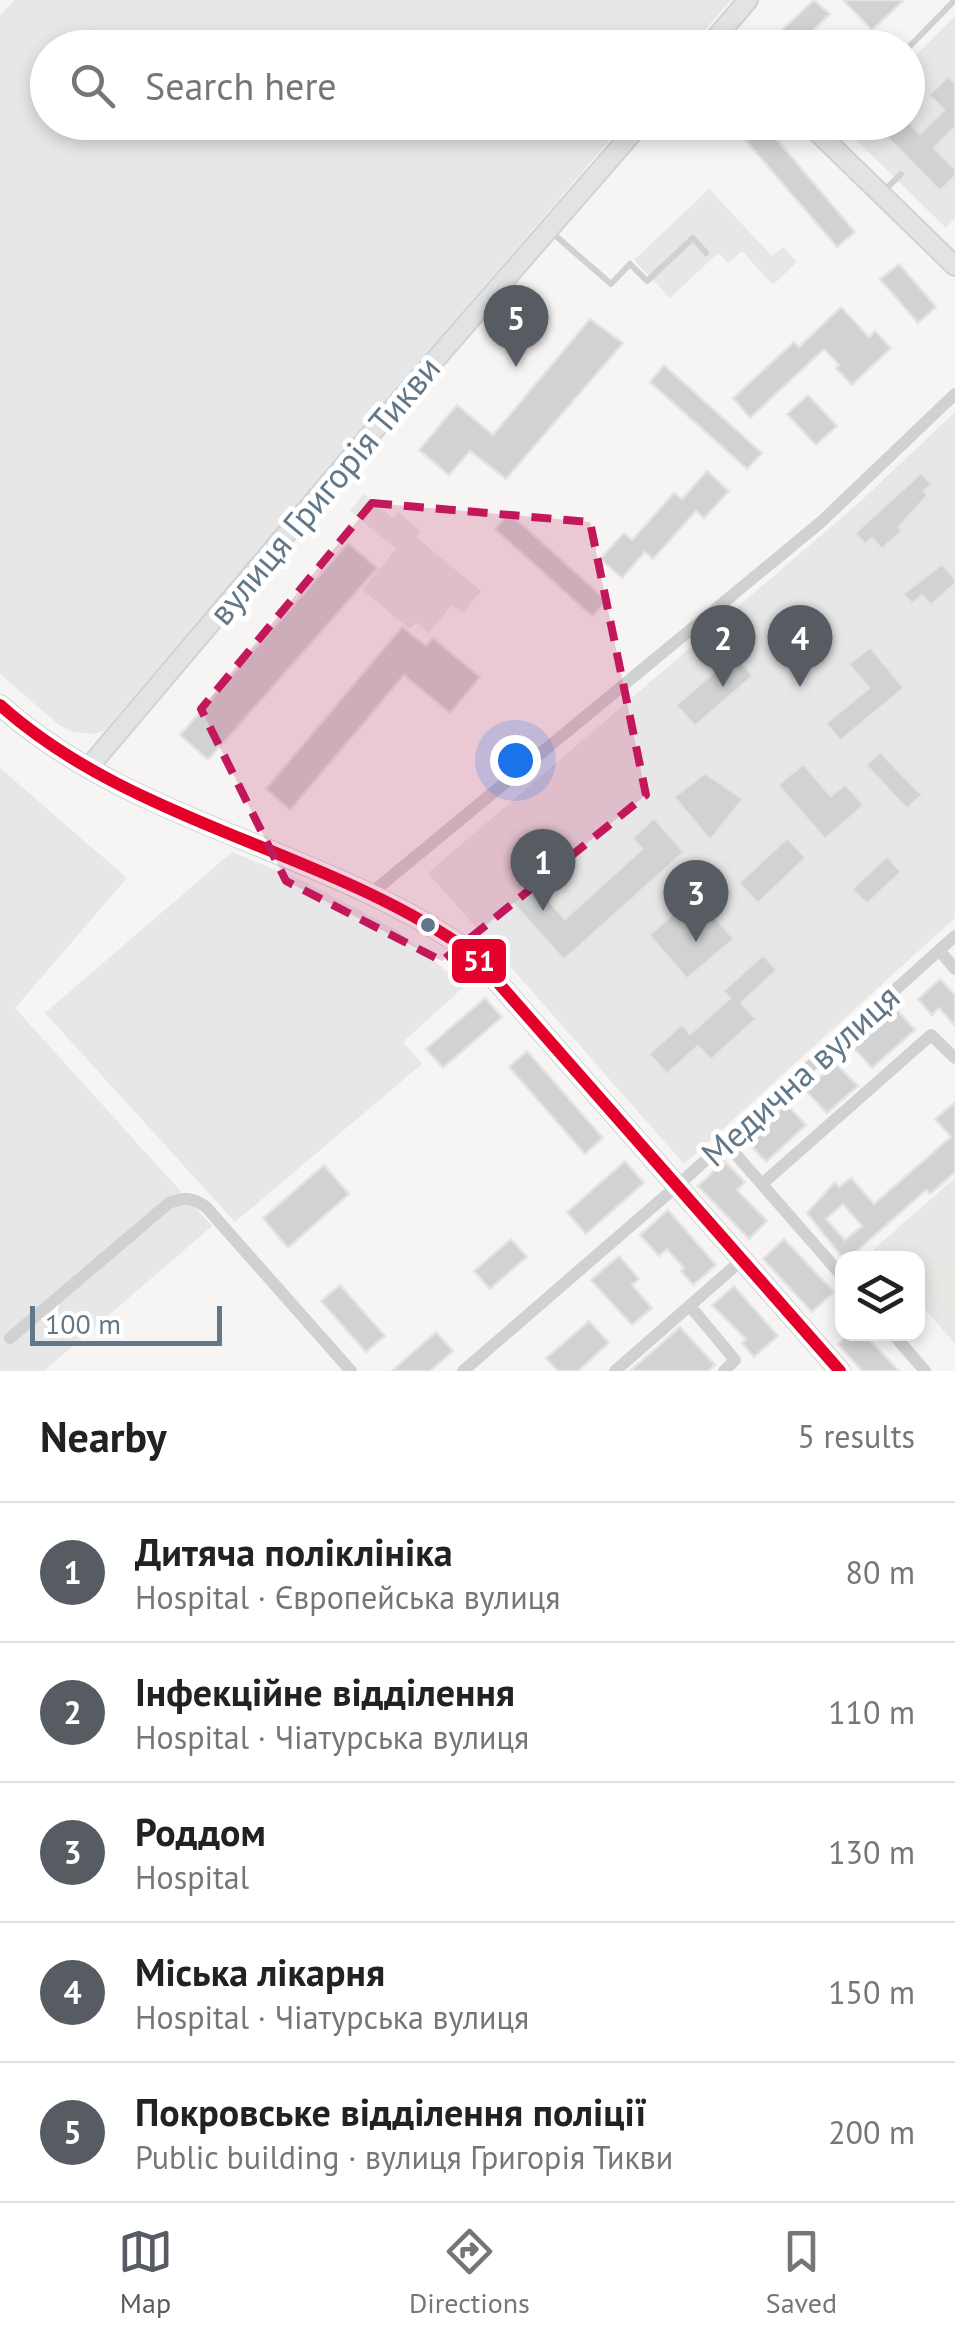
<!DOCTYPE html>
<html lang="en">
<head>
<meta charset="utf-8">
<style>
	body { margin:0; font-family:"PT Sans",sans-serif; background:#f2f2f2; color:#222 }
	.controls { position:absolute; right:30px; bottom:30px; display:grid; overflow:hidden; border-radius:20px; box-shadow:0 5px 15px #0003 }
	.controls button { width:90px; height:90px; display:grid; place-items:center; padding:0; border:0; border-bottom:2px solid #e0e0e0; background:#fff; color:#222; font:50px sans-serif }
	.scale { position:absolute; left:30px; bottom:25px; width:192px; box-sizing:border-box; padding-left:10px; border:5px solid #627787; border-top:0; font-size:28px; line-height:35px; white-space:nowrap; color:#627787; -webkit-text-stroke:8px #fff; paint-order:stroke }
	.you { position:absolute; left:515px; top:760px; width:35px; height:35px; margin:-25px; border:8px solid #fff; border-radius:50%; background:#1a73e8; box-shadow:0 0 0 15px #1a73e833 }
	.badge { display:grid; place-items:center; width:65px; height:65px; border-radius:50%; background:#565c61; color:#fff; font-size:32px; font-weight:700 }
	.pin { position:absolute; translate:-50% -82px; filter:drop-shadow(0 2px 5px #0008) }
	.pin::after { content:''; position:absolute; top:52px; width:35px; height:30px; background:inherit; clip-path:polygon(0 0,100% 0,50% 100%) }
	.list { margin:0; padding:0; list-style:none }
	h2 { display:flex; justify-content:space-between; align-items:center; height:130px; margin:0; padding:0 40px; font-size:42px }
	h2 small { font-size:32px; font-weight:400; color:#767676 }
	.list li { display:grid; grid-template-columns:65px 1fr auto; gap:30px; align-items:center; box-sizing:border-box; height:140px; padding:0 40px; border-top:2px solid #e0e0e0 }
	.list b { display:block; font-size:38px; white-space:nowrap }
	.list p { margin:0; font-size:32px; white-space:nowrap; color:#767676 }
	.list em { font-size:32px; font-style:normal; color:#767676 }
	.icon { flex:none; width:55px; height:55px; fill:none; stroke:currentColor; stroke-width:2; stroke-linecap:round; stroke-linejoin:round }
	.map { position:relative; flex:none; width:955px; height:1371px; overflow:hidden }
	.search { position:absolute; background:#fff; box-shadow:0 5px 15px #0003; left:30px; right:30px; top:30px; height:110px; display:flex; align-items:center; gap:25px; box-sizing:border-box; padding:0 35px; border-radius:55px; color:#767676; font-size:38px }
	.sheet { height:830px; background:#fff }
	nav { display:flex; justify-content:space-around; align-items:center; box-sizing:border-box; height:140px; border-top:2px solid #e0e0e0; background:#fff; font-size:28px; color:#767676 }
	nav a { display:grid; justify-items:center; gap:5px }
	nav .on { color:#565c61 }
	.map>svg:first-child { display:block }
	.built { fill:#e6e7e6 }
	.green { fill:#e5e9e1 }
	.building { fill:#d1d2d3; stroke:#e5e4e3; stroke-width:2.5; fill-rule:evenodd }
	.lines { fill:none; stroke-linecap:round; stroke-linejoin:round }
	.secondary-casing { stroke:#d0d2d3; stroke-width:22 }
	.lane { stroke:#d1d1d2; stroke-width:6 }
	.street { stroke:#d1d1d2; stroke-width:12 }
	.secondary { stroke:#e2e3e4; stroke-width:18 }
	.bus-1-casing { stroke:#fff; stroke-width:20 }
	.bus-1 { stroke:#e4002b; stroke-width:12 }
	.marked { fill:#c2185b; fill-opacity:0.2; stroke:#c2185b; stroke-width:8; stroke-dasharray:20 12; stroke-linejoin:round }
	.bus-dot { fill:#627787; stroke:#fff; stroke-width:4 }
	.labels { text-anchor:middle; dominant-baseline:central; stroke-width:10; stroke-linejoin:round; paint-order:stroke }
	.street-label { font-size:35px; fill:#627787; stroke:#fff }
	.line-badge { stroke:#fff; stroke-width:4 }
	.badge-label { font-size:28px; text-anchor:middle; font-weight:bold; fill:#fff }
</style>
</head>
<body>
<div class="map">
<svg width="955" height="1371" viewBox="0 0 955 1371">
	<rect width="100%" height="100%" fill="#f6f5f3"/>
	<path class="built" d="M14,0H731L690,47L48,48V122L624,123L105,730L94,734L72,732L59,725L0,674V16Z
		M955,16V218L946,228L843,127L848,123L908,122V63Z
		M709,189L772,256L783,247L797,262L773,285L742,251L728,263L718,253L670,298L634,260Z
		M955,412V918L684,1164L428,873L861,501Z
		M364,494L393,518L398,512L421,531L416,537L481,591L463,613L452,605L429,633L416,622L410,629L362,590L396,549L350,511Z
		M0,768L127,878L15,1008L212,1226L44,1371H0Z
		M232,852L307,883L395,929L465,986L403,1042L422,1064L235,1222L45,1013Z
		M955,1178V1344L918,1301V1258H880L873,1250Z"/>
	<path class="green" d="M955,1253V1314L951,1317L922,1281Z"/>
	<path class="building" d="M814,0L830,14L804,39L813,48H778L771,40Z
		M843,0H904L872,30Z
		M948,76L955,83V127L934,148L955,169V176L940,191L886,136L900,122H909L920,134L944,110L929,95Z
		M730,122H762L855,232L837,247Z
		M899,264L936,307L918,323L880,279Z
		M841,307L869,337L875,331L891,348L852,385L836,368L839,365L824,349L750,418L733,398L794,342L799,347Z
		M590,319L623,343L506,479L470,451L449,475L419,450L457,405L493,435Z
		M664,365L762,453L747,469L650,382Z
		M808,395L837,426L816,445L787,414Z
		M707,471L729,491L704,518L696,511L653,559L645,552L622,578L600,559L624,533L632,540L674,493L682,499Z
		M921,473L932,484L924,491L928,495L899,527L902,531L882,549L872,538L865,544L855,533Z
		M509,513L607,601L592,616L495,529Z
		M348,543L377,568L208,760L180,735Z
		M942,564L955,579V584L931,605L922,595L912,604L903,594Z
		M402,627L426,646L433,638L480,677L450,713L404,675L290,810L266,789Z
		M870,647L904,688L840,741L826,723L869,688L849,664Z
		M735,654L753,676L695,726L676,705Z
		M880,752L922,795L907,809L866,765Z
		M803,764L831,796L845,784L864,805L825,839L778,785Z
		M705,773L743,799L710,840L674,797Z
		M654,818L684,852L564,960L512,902L533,883L565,919L642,849L632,838Z
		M787,838L806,858L758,903L739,883Z
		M887,856L901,872L867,904L852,889Z
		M695,894L734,939L687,979L649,935Z
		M763,955L777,970L741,1003L756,1019L711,1060L698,1046L667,1074L649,1054L682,1024L690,1034L730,998L723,991Z
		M940,979L955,995V1026L939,1008L932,1015L918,999Z
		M485,998L502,1017L443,1068L426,1049Z
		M897,1010L915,1030L872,1068L854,1048Z
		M527,1051L603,1138L585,1154L509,1067Z
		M835,1063L858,1086L827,1113L806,1091Z
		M955,1102V1172L930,1194L926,1190L858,1250L865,1258H843L807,1213L835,1182L839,1187L851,1178L874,1204L951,1137L935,1119ZM843,1204L862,1226L845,1240L826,1219Z
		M786,1104L806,1125L766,1162L747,1141Z
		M625,1161L644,1183L586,1234L567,1212Z
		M724,1161L745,1182L737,1190L767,1221L749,1239L698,1186Z
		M324,1165L349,1194L288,1248L263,1218Z
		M668,1210L716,1265L693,1285L681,1271L684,1268L667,1249L659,1256L640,1235Z
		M511,1239L527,1257L490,1289L474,1271Z
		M784,1239L834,1292L812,1312L763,1259Z
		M619,1256L639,1279L632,1285L652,1308L632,1325L591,1280Z
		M340,1285L385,1336L366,1352L321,1301Z
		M734,1286L778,1336L754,1357L742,1343L746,1339L712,1305Z
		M589,1321L609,1343L578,1371H558L546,1358Z
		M680,1327L715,1365L708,1371H630Z
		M436,1332L453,1351L430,1371H392Z
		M849,1334H864L899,1371H862L838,1344Z"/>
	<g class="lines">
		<g class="secondary-casing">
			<path id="secondary" d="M707,48L748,0
				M807,122L955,266
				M0,705C132,824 329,850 472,953L840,1371
				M88,768L375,429L642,122"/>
		</g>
		<path class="lane" d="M908,48L955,0
			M884,191L901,174
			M549,230L611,284L630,264L647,281L693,238L706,253"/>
		<path class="street" d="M369,895L821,522L955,394
			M939,950L955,969
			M725,1142L842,1276
			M762,1184L931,1035L955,1058
			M690,1306L735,1360L724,1371
			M893,1334L925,1371
			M10,1338L169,1203C184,1197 192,1197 206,1207L351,1371
			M463,1371L678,1185L955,936
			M615,1371L743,1259"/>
		<use href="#secondary" class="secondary"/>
		<g class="bus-1-casing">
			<path id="bus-1" d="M0,705C132,824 329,850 472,953L840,1371"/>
		</g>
		<use href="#bus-1" class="bus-1"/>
	</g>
	<path class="marked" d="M372,503L590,522L646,795L442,961L286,881L201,709Z"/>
	<circle class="bus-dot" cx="428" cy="925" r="9"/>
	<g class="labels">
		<g class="street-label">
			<text transform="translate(324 490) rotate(-50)">вулиця Григорія Тикви</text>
			<text transform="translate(800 1075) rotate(-42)">Медична вулиця</text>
		</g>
	</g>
	<rect class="line-badge" x="450" y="937" width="58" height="48" rx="10" fill="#e4002b"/>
	<g class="badge-label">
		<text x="479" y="971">51</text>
	</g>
</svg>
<div class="controls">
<button><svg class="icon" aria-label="layers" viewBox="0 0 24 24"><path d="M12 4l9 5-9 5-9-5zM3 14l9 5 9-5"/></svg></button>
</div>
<div class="scale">100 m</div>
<div class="you"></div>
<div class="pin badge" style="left:543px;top:911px">1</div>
<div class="pin badge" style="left:723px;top:687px">2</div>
<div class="pin badge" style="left:696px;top:942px">3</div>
<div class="pin badge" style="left:800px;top:687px">4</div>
<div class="pin badge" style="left:516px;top:367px">5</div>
<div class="search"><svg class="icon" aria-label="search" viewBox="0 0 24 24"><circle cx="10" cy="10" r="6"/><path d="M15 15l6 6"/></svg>Search here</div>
</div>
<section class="sheet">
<h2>Nearby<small>5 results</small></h2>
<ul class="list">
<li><span class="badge">1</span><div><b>Дитяча поліклініка</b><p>Hospital · Європейська вулиця</p></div><em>80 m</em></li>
<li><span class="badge">2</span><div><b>Інфекційне відділення</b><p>Hospital · Чіатурська вулиця</p></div><em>110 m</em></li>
<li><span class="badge">3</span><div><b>Роддом</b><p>Hospital</p></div><em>130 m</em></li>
<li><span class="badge">4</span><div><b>Мiська лiкарня</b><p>Hospital · Чіатурська вулиця</p></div><em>150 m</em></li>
<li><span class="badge">5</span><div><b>Покровське відділення поліції</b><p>Public building · вулиця Григорія Тикви</p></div><em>200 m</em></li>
</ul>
</section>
<nav>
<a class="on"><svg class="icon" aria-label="map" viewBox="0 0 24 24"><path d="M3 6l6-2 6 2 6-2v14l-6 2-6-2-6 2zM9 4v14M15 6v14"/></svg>Map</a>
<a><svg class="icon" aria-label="directions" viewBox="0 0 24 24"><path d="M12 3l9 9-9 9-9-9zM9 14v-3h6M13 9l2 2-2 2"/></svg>Directions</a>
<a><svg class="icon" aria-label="saved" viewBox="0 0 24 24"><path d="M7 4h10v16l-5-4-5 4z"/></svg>Saved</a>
</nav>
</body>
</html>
